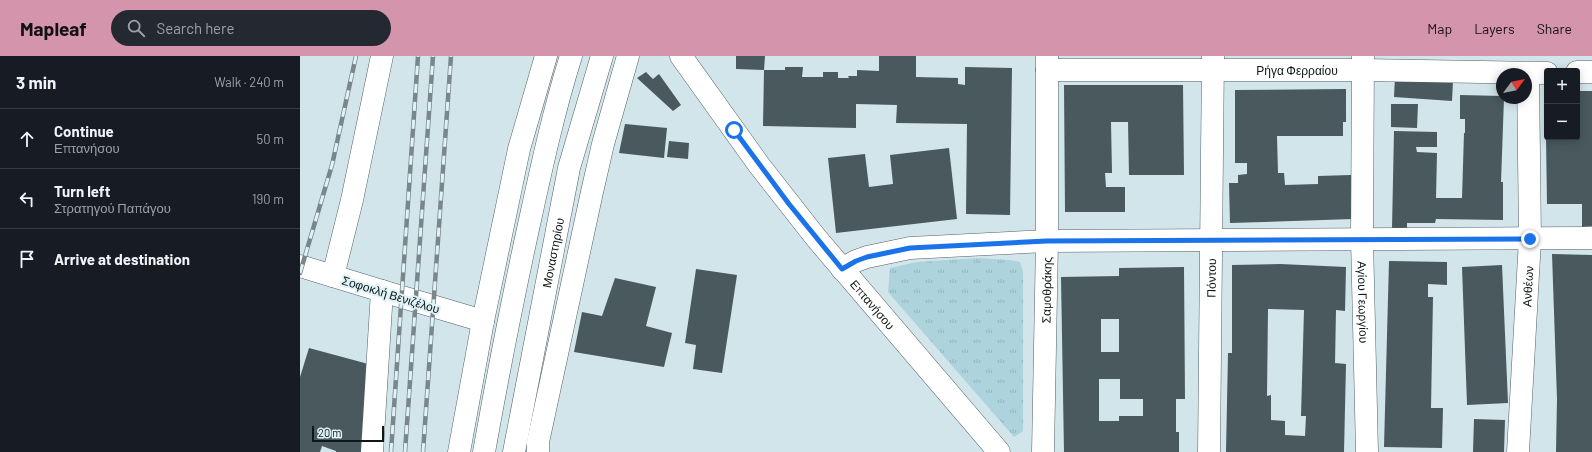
<!DOCTYPE html>
<html lang="en">
<head>
<meta charset="utf-8">
<style>
	body { margin:0; font-family:Barlow,sans-serif; background:#242831; color:#f1f3f6 }
	.controls { position:absolute; right:12px; top:12px; display:grid; overflow:hidden; border-radius:4px; box-shadow:0 2px 10px #0003 }
	.controls button { width:36px; height:36px; display:grid; place-items:center; padding:0; border:0; border-bottom:1px solid #363941; background:#171b24; color:#f1f3f6; font:20px sans-serif }
	.compass { position:absolute; left:1196px; top:12px; width:36px; height:36px; border-radius:50%; background:#171b24; box-shadow:0 2px 10px #0003; rotate:58deg }
	.scale { position:absolute; left:12px; bottom:10px; width:72px; box-sizing:border-box; padding-left:4px; border:2px solid #101719; border-top:0; font-size:11px; line-height:14px; white-space:nowrap; color:#101719; -webkit-text-stroke:3px #dff2f7; paint-order:stroke }
	.stop { position:absolute; width:12px; height:12px; margin:-9px; border:3px solid #1a73e8; border-radius:50%; background:#fff }
	.stop.end { background:#1a73e8; border-color:#fff; box-shadow:0 1px 4px #0008 }
	.list { margin:0; padding:0; list-style:none }
	h2 { display:flex; justify-content:space-between; align-items:center; height:52px; margin:0; padding:0 16px; font-size:17px }
	h2 small { font-size:13px; font-weight:400; color:#9ea1a6 }
	.list li { display:grid; grid-template-columns:26px 1fr auto; gap:12px; align-items:center; box-sizing:border-box; height:60px; padding:0 16px; border-top:1px solid #363941 }
	.list b { display:block; font-size:15px; white-space:nowrap }
	.list p { margin:0; font-size:13px; white-space:nowrap; color:#9ea1a6 }
	.list em { font-size:13px; font-style:normal; color:#9ea1a6 }
	.icon { flex:none; width:22px; height:22px; fill:none; stroke:currentColor; stroke-width:2; stroke-linecap:round; stroke-linejoin:round }
	.map { position:relative; flex:none; width:1292px; height:396px; overflow:hidden }
	header { display:flex; align-items:center; gap:24px; box-sizing:border-box; height:56px; padding:0 20px; background:#d494ac; color:#111 }
	header strong { font-size:19px }
	nav { display:flex; gap:22px; margin-inline-start:auto; font-size:14px }
	.search { width:280px; height:36px; background:#242831; display:flex; align-items:center; gap:10px; box-sizing:border-box; padding:0 14px; border-radius:22px; color:#9ea1a6; font-size:15px }
	main { display:flex }
	aside { flex:1; background:#171b24 }
	.map>svg:first-child { display:block }
	.grass { fill:url(#grass-tufts) }
	.building { fill:#49595e; fill-rule:evenodd }
	.lines { fill:none; stroke-linecap:round; stroke-linejoin:round }
	.minor-casing { stroke:#526266; stroke-width:23 }
	.major-casing { stroke:#526266; stroke-width:23 }
	.minor { stroke:#fff; stroke-width:22 }
	.major { stroke:#fff; stroke-width:22 }
	.rail-casing { stroke:#79868a; stroke-width:4.5 }
	.rail { stroke:#dff2f7; stroke-width:3; stroke-dasharray:9; stroke-linecap:butt }
	.route { stroke:#1a73e8; stroke-width:5 }
	.labels { text-anchor:middle; dominant-baseline:central; stroke-width:4; stroke-linejoin:round; paint-order:stroke }
	.street-label { font-size:12px; fill:#101719; stroke:#dff2f7 }
</style>
</head>
<body>
<header>
<strong>Mapleaf</strong>
<div class="search"><svg class="icon" aria-label="search" viewBox="0 0 24 24"><circle cx="10" cy="10" r="6"/><path d="M15 15l6 6"/></svg>Search here</div>
<nav><a>Map</a><a>Layers</a><a>Share</a></nav>
</header>
<main>
<aside>
<h2>3 min<small>Walk · 240 m</small></h2>
<ul class="list">
<li><svg class="icon" aria-label="ahead" viewBox="0 0 24 24"><path d="M12 20V5M6 11l6-6 6 6"/></svg><div><b>Continue</b><p>Επτανήσου</p></div><em>50 m</em></li>
<li><svg class="icon" aria-label="left" viewBox="0 0 24 24"><path d="M17 20v-9H6M10 6l-5 5 5 5"/></svg><div><b>Turn left</b><p>Στρατηγού Παπάγου</p></div><em>190 m</em></li>
<li><svg class="icon" aria-label="arrive" viewBox="0 0 24 24"><path d="M6 21V4h12l-3 4 3 4H6"/></svg><div><b>Arrive at destination</b></div></li>
</ul>
</aside>
<div class="map">
<svg width="1292" height="396" viewBox="0 0 1292 396">
	<defs>
		<pattern id="grass-tufts" width="24" height="20" patternUnits="userSpaceOnUse"><rect width="24" height="20" fill="#add3dd"/><path d="M3 7l-1-3M5 7V3M7 7l1-3M15 17l-1-3M17 17v-4M19 17l1-3" fill="none" stroke="#94b4bd"/></pattern>
	</defs>
	<rect width="100%" height="100%" fill="#d2e5ea"/>
	<path class="grass" d="M679,202L710,204L720,206L723,216V375L714,381L588,236L590,212L617,206Z"/>
	<path class="building" d="M436,0H465L464,14L436,13Z
		M579,0H616V21L658,22V28L665,29V11L712,12L710,159L666,158L667,68L596,67L597,49L556,48V72L463,70L464,14H485V11H503L502,21H523V16H538V22H549L548,20H557V14L579,15Z
		M346,16L353,23L359,18L381,49L373,55L337,22Z
		M1095,21L1153,25L1152,45L1094,41Z
		M764,29H883L884,119H829L828,66H811L812,117H805L806,131H825V156H765Z
		M1046,33V66H1043V80H977L978,117H984L985,129L1018,128V120L1051,119L1053,163L930,167L929,127H938V119L947,118V107H935V34Z
		M1277,35H1292V170L1282,171V148H1247L1246,81H1277Z
		M1245,36H1247V68H1246Z
		M1160,39L1202,40V42H1204L1201,126H1203V164L1136,163L1135,167H1107V172H1092L1094,75L1137,76V91H1116L1117,96L1137,97L1136,142H1162L1164,77H1165V63H1160Z
		M1091,48H1118L1117,72L1091,71Z
		M325,68L367,72L364,102L319,97Z
		M369,85L389,87L388,103L367,101Z
		M649,92L657,163L536,177L528,102L565,98L569,131L593,128L590,99Z
		M1252,198L1292,199V396H1256L1257,343Z
		M1089,205L1147,206V229L1128,228V241H1133L1131,352H1143L1142,392L1084,391Z
		M980,208L1046,211L1045,255L1036,254L1035,307L1046,308L1044,396H926L928,297H932V209ZM968,253L1004,254L1001,360H1006L1005,380L985,379V365L971,364V339L967,340Z
		M1202,209L1208,347L1167,349L1162,211Z
		M884,211L885,343H876V376H879V396H764L761,221L819,220V212ZM801,263H819V296H801ZM799,323H820V343H843V360H819V365H799Z
		M396,213L437,219L422,317L393,313L396,289L385,287Z
		M315,222L356,231L346,270L372,277L364,311L274,296L282,256L302,260Z
		M9,292L72,309L66,396H36V395L22,390L20,396H0V321Z
		M1174,363L1205,364L1204,396H1173Z"/>
	<g class="lines">
		<g class="minor-casing">
			<g id="minor">
				<path id="s1" d="M381,0L459,109L517,183L699,396"/>
				<path id="s2" d="M1063,0L1062,183L1067,396"/>
				<path id="s3" d="M747,14H1063L1247,17"/>
				<path d="M1277,16H1292"/>
				<path d="M0,210L82,235"/>
				<path d="M542,213L556,205L567,201L610,192L747,185L1292,182"/>
				<path d="M33,220L52,144L82,0"/>
				<path id="s4" d="M743,396L747,185V0"/>
				<path id="s5" d="M909,396L913,0"/>
				<path id="s6" d="M1218,396L1230,183L1228,17"/>
			</g>
		</g>
		<g class="major-casing">
			<g id="major">
				<path d="M72,396L82,235L183,265"/>
				<path d="M159,396L183,265L219,93L246,0"/>
				<path d="M184,396C198,318 213,241 230,164C242,109 254,54 271,0"/>
				<path id="s7" d="M214,396L269,112L302,0"/>
				<path d="M238,396V386L292,136L303,88L328,0"/>
			</g>
		</g>
		<use href="#minor" class="minor"/>
		<use href="#major" class="major"/>
		<g class="rail-casing">
			<path id="rail" d="M0,217L32,109L56,0
				M91,396L118,0
				M105,396L133,0
				M123,396L151,0"/>
		</g>
		<use href="#rail" class="rail"/>
	</g>
	<g class="lines">
		<path class="route" d="M434,74L489,148L542,213L556,205L567,201L610,192L747,185L1230,183"/>
	</g>
	<g class="labels">
		<g class="street-label">
			<text stroke="none"><textPath href="#s3" startOffset="250">Ρήγα Φερραίου</textPath></text>
			<text stroke="none"><textPath href="#s7" startOffset="203">Μοναστηρίου</textPath></text>
			<text stroke="none"><textPath href="#s5" startOffset="174">Πόντου</textPath></text>
			<text stroke="none"><textPath href="#s6" startOffset="166">Ανθέων</textPath></text>
			<text stroke="none"><textPath href="#s4" startOffset="162">Σαμοθράκης</textPath></text>
			<text transform="translate(91 238) rotate(17)">Σοφοκλή Βενιζέλου</text>
			<text stroke="none"><textPath href="#s2" startOffset="246">Αγίου Γεωργίου</textPath></text>
			<text stroke="none"><textPath href="#s1" startOffset="314">Επτανήσου</textPath></text>
		</g>
	</g>
</svg>
<div class="controls">
<button>+</button>
<button>−</button>
</div>
<svg class="compass" viewBox="-18 -18 36 36"><path d="M0-13l5 13h-10z" fill="#e53935"/><path d="M0 13l5-13h-10z" fill="#9ea1a6"/></svg>
<div class="scale">20 m</div>
<div class="stop" style="left:434px;top:74px"></div>
<div class="stop end" style="left:1230px;top:183px"></div>
</div>
</main>
</body>
</html>
